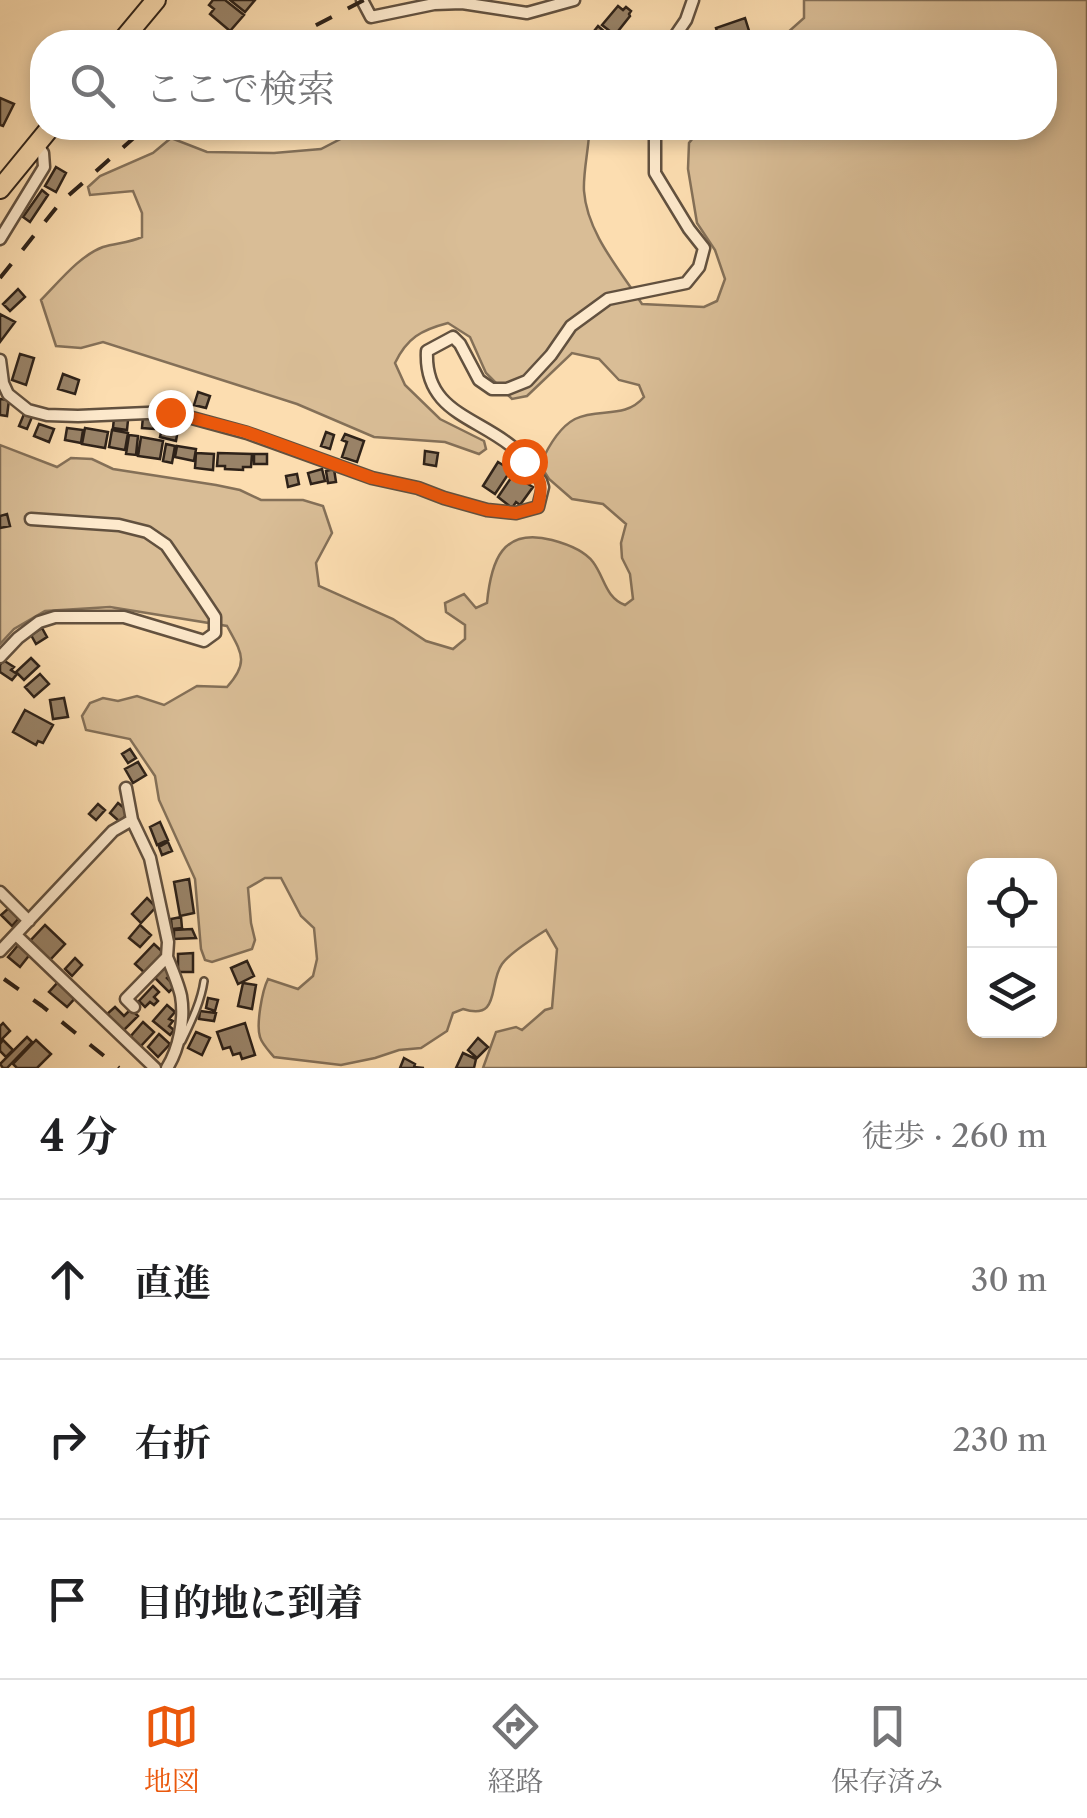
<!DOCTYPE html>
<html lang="ja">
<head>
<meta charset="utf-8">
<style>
	body { margin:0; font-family:"Libre Caslon Text","Noto Serif JP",serif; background:#f6f6f6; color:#202124 }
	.controls { position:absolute; right:30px; bottom:30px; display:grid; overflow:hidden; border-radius:20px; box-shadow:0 5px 15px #0003 }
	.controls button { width:90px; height:90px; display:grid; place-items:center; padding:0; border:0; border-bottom:2px solid #e0e0e0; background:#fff; color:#202124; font:50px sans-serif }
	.stop { position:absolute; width:30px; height:30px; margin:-22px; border:8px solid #ea580c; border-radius:50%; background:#fff }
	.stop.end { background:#ea580c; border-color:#fff; box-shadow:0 2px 10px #0008 }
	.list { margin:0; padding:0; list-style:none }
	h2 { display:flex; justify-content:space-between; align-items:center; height:130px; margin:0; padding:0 40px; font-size:42px }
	h2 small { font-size:32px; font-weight:400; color:#757577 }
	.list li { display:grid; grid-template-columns:65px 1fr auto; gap:30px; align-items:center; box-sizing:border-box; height:160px; padding:0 40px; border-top:2px solid #e0e0e0 }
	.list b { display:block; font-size:38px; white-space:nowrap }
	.list em { font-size:32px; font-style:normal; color:#757577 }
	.icon { flex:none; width:55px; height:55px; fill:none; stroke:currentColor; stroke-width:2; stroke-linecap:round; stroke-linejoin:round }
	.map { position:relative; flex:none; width:1087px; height:1068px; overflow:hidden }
	.search { position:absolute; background:#fff; box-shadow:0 5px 15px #0003; left:30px; right:30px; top:30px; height:110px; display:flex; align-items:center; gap:25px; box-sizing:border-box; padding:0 35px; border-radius:40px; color:#757577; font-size:38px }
	.sheet { height:610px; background:#fff }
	nav { display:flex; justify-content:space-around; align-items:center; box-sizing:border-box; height:140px; border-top:2px solid #e0e0e0; background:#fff; font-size:28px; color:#757577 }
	nav a { display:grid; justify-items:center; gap:5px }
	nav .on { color:#ea580c }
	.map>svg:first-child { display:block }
	.green { fill:#d9bd96; stroke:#847058; stroke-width:2.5; fill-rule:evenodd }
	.building { fill:#998368; stroke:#2e2219; stroke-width:2.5 }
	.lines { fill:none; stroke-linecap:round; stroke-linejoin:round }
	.lane-casing { stroke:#62513f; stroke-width:10 }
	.street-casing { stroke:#62513f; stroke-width:15 }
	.highway-casing { stroke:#2e2219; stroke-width:22 }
	.lane { stroke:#fde9cc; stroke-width:5 }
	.street { stroke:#fde9cc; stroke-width:10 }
	.highway { stroke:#fcddb0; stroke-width:18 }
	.rail { stroke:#2e2219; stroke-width:4; stroke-dasharray:18 18; stroke-linecap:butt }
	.route { stroke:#ea580c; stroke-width:12 }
</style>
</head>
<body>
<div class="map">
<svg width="1087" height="1068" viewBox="0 0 1087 1068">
	<rect width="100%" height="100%" fill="#fcddb0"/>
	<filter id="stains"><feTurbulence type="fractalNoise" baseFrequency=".002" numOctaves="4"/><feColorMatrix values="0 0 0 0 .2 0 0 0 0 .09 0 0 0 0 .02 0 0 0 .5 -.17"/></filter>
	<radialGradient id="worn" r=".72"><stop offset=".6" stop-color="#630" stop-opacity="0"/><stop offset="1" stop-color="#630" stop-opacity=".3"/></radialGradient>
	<path class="green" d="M804,0H1087V1068H483L496,1032L516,1027L522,1030L545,1010L552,1008L557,949L546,930C535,937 509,954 502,964C488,984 501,1021 463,1009L453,1013L447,1031L421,1048L399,1050L375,1058L341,1065L274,1057C269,1051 262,1044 260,1037C256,1025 262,991 268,979L298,989L313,976L317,959L314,928L301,916L281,878H265L248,888L251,923L255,940L252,949L212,962L205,960L201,949L195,879L159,800L155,776L130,739L86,730L82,716L90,703L103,698L118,701L137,696L164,705L197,686L227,687C250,662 241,652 227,626L110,607L45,611L14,629L0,644V445L57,467L71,458L92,459L113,469L216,485L240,490L261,500H303L323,506L332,533L316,563L319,586L393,619L426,641L453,649L465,639V625L446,612L445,603L464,594L476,608L487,603C491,561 502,527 552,540C567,544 584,550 593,562C605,578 605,597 625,605L633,599L630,574L622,558L621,543L626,524L603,504L572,499L549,479L540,465C547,449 558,428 575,419C599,407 624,420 644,397L639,385L619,380L599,359L572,353L527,396L512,399L486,373L470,337L448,323C421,330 407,338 395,363L405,385L440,419L484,441L486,449L479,454L445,442L374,437L297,404L103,342L81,348L56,346L41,300C59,282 79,256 103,247C116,243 129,243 142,237V213L133,191L90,195L88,187L100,176L153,153L171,138L207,152L274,153L321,149L348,135L352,128H586L589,135C588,152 583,174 584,191C587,233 620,270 642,304L704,307L717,301L725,279L715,250L697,223L688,169L689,143L701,128H1044V42H777L804,18ZM974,866H1050V1030H974Z"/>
	<path class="building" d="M213,0H225L244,15L230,31L210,14L214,9L209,5Z
		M230,0H255L245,12Z
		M618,6L623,10L626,7L631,11L629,14L630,16L615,35L602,25Z
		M745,18L750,34L720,42L716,28Z
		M598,26L607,34L601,42L591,35Z
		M0,98L14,104L3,126L0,125Z
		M56,167L66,173L56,192L45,186Z
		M42,190L48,195L30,222L23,217Z
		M18,289L25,297L10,311L3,304Z
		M0,314L15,322L0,342Z
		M20,354L34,358L26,385L12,380Z
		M63,374L79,380L75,394L58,389Z
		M198,392L210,396L206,408L194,405Z
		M0,399L9,400L7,416L0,415Z
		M24,414L32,417L27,429L19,426Z
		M165,415L180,418L176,441L160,437Z
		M143,416L155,417L154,429L142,428Z
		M114,418L128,420L127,430L113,428Z
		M39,424L54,429L49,442L34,436Z
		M67,428L83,430L81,443L65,440Z
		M85,428L108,432L105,448L82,444Z
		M112,430L128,433L125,450L109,447Z
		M326,432L334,435L330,449L321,446Z
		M345,434L364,441L357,462L342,457L347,442L342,440Z
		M129,435L138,436L136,455L126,454Z
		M141,437L163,441L160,459L138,456Z
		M166,444L175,446L172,463L163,461Z
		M177,446L196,449L194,461L175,457Z
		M425,451L438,453L436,466L424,464Z
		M196,453L214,454L213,470L195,468Z
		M218,453L252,454L251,467H243V470L225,469V466H217Z
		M254,454H267V464H254Z
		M518,457L528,471L520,477L510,463Z
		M498,462L511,470L495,494L483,486Z
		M322,469L325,481L311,484L308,473Z
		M334,469L336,482L328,483L326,471Z
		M297,474L299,484L288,487L286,476Z
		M513,475L533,487L520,505L516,502L512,508L498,497Z
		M7,514L10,526L0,528V516Z
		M42,628L47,637L36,644L31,635Z
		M31,658L39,666L24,680L16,672Z
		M3,660L14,667L11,670L17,674L12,680L0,672V665Z
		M40,674L49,684L34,697L25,687Z
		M64,698L68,717L53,719L50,700Z
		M25,710L53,725L43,743L38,741L36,745L13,732Z
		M130,749L136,758L128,763L122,754Z
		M138,762L146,775L133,783L125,769Z
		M118,803L129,812L120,822L110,813Z
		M98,804L105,810L96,820L89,814Z
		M160,822L168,840L157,845L150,827Z
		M168,842L172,851L162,855L159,847Z
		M189,879L194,913L180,916L174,882Z
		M147,898L156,907L141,923L132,914Z
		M10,907L20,917L12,926L1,915Z
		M181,917L182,928L172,929L171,919Z
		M45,925L65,944L50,960L30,941Z
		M140,925L151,935L140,947L129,938Z
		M192,929L196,938L174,939V930Z
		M19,944L31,953L20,967L8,957Z
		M154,944L166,955L147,975L135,964Z
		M193,953V972H178V954Z
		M75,958L82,965L72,976L65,969Z
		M247,961L254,976L238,984L231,968Z
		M165,966L172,974L167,978L175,986L169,992L154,977Z
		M59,981L77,996L67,1007L49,992Z
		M243,983L256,985L252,1009L238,1006Z
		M153,986L159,992L154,997L158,1001L154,1005L150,1002L145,1007L139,1001Z
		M208,998L218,1000L215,1011L206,1008Z
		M167,1005L175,1012L169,1019L173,1021L169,1026L174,1030L170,1035L153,1021Z
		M115,1007L124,1016L131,1009L138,1016L123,1031L107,1014Z
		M200,1011L216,1013L214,1021L199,1019Z
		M143,1022L154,1032L140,1047L130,1037Z
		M3,1023L10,1031L0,1041V1026Z
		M245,1023L255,1055L242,1059L240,1053L233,1055L230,1047L223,1049L217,1032Z
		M196,1032L210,1038L202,1055L188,1048Z
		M159,1034L170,1044L158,1057L148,1047Z
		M27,1037L32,1042L7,1068H3L0,1064Z
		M478,1038L488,1047L477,1058L468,1050Z
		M3,1040L13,1050L6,1057L0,1051V1044Z
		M36,1040L51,1054L37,1068H17L13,1064Z
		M463,1053L476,1059L474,1068H456Z
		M404,1058L415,1064L414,1067L424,1068H400Z"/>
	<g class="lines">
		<g class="lane-casing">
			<path id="lane" d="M182,1041C191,1022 201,1002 204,981"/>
		</g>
		<g class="street-casing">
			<path id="street" d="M362,0L371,17L434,4L462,3L527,13L574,0
				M671,42L686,20L693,0
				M0,239L44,167L43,153L37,144
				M0,360L3,383L8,394L28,410L47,415L78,416L170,412L247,433L372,478L418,488L444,498L487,510L516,513L538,507L543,487L541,481C532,469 522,454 510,445C473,416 424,410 427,351L453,337L460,344L479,380L492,389H507L527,381L551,355L571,326L608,299L686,283L699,267L704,248L689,229L655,173V128
				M0,657L18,638L39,622L55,617H124L204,641L215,633V617L199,593L166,545L147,532L119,525L31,519
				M126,788L132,820L150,858L168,942L167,957L126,999L134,1007
				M0,892L29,921
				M16,935L155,1068
				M0,951L113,831L132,820
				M167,1068C179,1049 185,1019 181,996C178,983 172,969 167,957"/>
		</g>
		<g class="highway-casing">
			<path id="highway" d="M121,42L156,0
				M0,189L50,128"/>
		</g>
		<use href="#lane" class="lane"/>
		<use href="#street" class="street"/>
		<use href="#highway" class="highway"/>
		<path class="rail" d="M284,42L364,0
			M0,278L60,203L145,128
			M4,979L42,1006L119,1068"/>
	</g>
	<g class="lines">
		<path class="route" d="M170,412L246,432L372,478L418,488L444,498L487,510L516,513L538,507C544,481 541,480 524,461"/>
	</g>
	<rect width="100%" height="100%" filter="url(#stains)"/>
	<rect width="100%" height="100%" fill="url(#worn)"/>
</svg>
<div class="controls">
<button><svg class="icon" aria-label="locate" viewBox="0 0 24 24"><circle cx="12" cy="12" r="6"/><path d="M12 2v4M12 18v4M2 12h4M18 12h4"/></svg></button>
<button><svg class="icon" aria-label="layers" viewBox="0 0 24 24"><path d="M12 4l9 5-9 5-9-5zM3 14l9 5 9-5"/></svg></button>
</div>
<div class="stop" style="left:524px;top:461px"></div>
<div class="stop end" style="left:170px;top:412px"></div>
<div class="search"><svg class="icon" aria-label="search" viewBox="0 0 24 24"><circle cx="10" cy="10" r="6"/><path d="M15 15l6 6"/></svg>ここで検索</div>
</div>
<section class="sheet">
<h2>4 分<small>徒歩 · 260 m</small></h2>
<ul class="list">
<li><svg class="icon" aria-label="ahead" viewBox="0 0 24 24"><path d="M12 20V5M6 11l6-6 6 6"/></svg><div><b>直進</b></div><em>30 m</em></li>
<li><svg class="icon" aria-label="right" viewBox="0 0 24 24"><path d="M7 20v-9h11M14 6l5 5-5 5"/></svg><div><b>右折</b></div><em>230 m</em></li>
<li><svg class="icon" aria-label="arrive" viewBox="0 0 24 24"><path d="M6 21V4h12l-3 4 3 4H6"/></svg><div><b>目的地に到着</b></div></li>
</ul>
</section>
<nav>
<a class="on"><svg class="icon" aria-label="map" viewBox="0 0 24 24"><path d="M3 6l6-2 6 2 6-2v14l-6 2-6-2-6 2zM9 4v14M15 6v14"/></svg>地図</a>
<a><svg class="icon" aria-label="directions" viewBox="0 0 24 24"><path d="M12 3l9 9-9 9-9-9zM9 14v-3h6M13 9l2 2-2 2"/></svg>経路</a>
<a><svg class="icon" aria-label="saved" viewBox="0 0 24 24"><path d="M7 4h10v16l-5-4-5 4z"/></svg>保存済み</a>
</nav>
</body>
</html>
